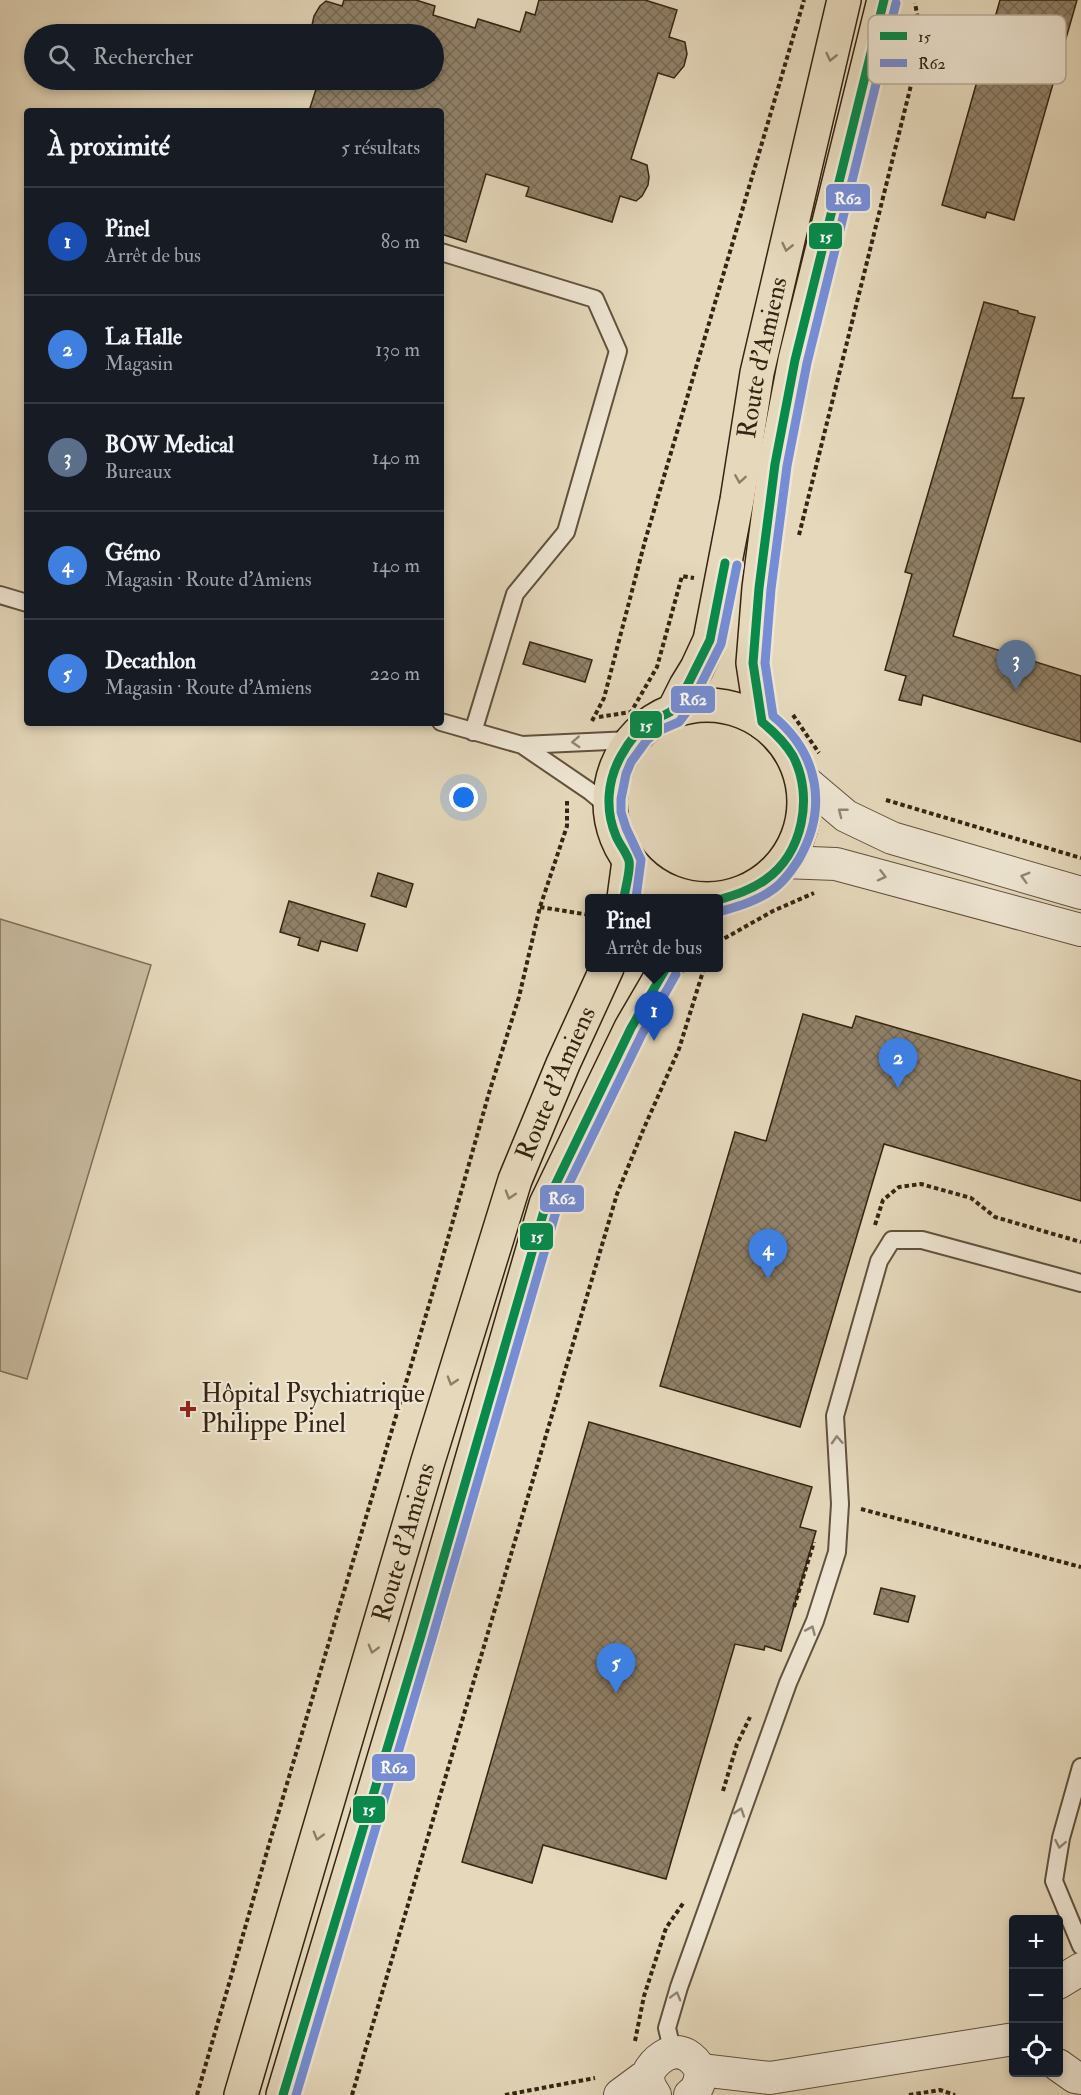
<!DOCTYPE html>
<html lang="fr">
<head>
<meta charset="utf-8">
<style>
	body { margin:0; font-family:"IM FELL Double Pica",serif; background:#20242c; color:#f1f3f6 }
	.controls { position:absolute; right:18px; bottom:18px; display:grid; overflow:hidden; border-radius:6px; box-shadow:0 3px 9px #0003 }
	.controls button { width:54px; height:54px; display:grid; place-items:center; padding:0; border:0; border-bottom:2px solid #363941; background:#171b24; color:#f1f3f6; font:30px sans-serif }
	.you { position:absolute; left:464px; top:798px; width:21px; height:21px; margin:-15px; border:4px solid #fff; border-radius:50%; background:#1a73e8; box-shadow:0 0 0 9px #1a73e833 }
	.badge { display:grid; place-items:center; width:39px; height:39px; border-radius:50%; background:#c59692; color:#fff; font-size:20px; font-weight:700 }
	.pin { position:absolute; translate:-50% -50px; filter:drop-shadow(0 2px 3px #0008) }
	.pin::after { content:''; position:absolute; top:32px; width:21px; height:18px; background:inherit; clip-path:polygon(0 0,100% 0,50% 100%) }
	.popup { position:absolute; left:585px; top:894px; width:138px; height:78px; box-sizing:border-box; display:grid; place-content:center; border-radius:6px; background:#171b24; filter:drop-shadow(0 2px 4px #0005); font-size:20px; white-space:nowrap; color:#9ea1a6 }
	.popup b { font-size:22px; color:#f1f3f6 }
	.popup::after { content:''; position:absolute; left:50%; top:100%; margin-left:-12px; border:12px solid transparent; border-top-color:#171b24 }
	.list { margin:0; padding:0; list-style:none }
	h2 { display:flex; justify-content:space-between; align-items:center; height:78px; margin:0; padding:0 24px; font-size:26px }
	h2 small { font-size:20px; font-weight:400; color:#9ea1a6 }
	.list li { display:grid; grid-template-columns:39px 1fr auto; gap:18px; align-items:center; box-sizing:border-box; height:108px; padding:0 24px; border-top:2px solid #363941 }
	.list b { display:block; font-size:22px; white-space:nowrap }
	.list p { margin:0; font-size:20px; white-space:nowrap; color:#9ea1a6 }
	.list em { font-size:20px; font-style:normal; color:#9ea1a6 }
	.icon { flex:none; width:33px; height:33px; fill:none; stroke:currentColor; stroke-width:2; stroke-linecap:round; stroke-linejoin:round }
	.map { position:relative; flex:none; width:1081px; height:2095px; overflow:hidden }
	.search { position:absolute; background:#171b24; box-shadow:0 3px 9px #0003; left:24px; top:24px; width:420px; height:66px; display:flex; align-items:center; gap:15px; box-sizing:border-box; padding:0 21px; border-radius:33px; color:#9ea1a6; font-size:22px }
	.panel { position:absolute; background:#171b24; box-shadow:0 3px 9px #0003; left:24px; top:108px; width:420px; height:618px; border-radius:6px }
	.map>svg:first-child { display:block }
	.park { fill:#c7b99e; stroke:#7e6e58; stroke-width:1.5 }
	.building { fill:url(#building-cross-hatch); stroke:#352413; stroke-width:1.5 }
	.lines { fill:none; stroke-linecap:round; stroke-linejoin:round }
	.lane-casing { stroke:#61513d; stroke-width:20 }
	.street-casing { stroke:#61513d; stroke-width:34 }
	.primary-casing { stroke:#352413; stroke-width:36 }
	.path { stroke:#352413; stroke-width:4; stroke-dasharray:4.5 3; stroke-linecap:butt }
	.lane { stroke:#eee6d3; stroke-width:16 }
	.street { stroke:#eee6d3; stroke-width:32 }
	.primary { stroke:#e5d8bb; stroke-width:33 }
	.bus-1-casing { stroke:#eee6d3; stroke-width:14 }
	.bus-2-casing { stroke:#eee6d3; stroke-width:14 }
	.bus-1 { stroke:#088a4b; stroke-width:9 }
	.bus-2 { stroke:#768dd5; stroke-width:9 }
	.oneway { stroke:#8d7e67 }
	.oneway2 { stroke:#928573 }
	.poi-dot { fill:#8f2418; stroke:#eee6d3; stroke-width:2 }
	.labels { text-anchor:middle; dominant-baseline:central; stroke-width:4.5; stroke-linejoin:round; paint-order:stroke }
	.street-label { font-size:26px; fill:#352413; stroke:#eee6d3 }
	.poi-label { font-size:26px; fill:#352413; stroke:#eee6d3; text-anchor:start }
	.key { fill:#eee6d3; stroke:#b6ac99; stroke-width:1.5 }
	.key-label { font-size:16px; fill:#352413 }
	.line-badge { stroke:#eee6d3; stroke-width:2 }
	.badge-label { font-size:16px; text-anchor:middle; font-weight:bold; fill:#fff }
</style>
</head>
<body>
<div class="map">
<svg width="1081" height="2095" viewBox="0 0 1081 2095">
	<defs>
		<pattern id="building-cross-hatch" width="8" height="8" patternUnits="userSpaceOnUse" patternTransform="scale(1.5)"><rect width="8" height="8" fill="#91826a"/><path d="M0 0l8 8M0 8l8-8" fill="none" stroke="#776a56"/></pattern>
	</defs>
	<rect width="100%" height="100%" fill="#e5d8bb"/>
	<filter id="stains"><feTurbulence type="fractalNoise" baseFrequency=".00333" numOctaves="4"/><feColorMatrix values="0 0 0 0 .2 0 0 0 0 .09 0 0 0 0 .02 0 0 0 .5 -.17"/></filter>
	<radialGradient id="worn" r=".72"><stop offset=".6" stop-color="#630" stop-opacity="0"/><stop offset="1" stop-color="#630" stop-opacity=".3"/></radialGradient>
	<path class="park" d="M0,919L151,965L27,1379L0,1371Z"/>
	<path class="building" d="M344,0H416L435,6L433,15L475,28L478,19L520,32L526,12L535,15L539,0H645L677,10L669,37L685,42L687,54L684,66L674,78L658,73L631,159L647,165L649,177L648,185L642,196L636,201L620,196L612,222L526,196L529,187L486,174L466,242L441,234V111H309L319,80H434V34H310L314,16L320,6L326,1L342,6Z
		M1000,0H1077L1014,220L987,212L985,218L942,205Z
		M984,302L1018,311V313L1035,317L1012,398H1024L953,636L1081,676V742L923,695L921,705L899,700L906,676L885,670L912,574L905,572Z
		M530,642L592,660L585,682L523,664Z
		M378,873L413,884L406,907L371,896Z
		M289,901L365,924L357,951L321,941L318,951L298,945L300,938L280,932Z
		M803,1014L852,1028L856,1016L1081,1081V1201L884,1144L800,1427L660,1386L735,1132L766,1141Z
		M589,1422L812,1487L800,1527L816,1531L781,1651L765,1646L764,1650L735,1644L666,1879L543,1845L532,1883L462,1862Z
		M881,1588L915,1596L908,1622L874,1614Z"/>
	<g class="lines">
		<g class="lane-casing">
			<path id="lane" d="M441,252L595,299L618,351L566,532L515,594L473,732
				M0,595L27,603
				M441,722L522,745L591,792L609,807
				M522,745L631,740
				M1081,1767L1061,1838L1054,1881L1081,1946
				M673,2053L667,2028L679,1987L788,1683L815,1621L837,1552L840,1504L835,1416L879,1261L892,1240H922L1081,1283"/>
		</g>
		<g class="street-casing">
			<path id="street" d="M801,778L846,816L892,838L1081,893
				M783,862L836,864L1081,930
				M1058,1983L1081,1969
				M1058,2065L1075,2077L1081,2078
				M701,2070L770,2078L1014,2039
				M620,2095L647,2075
				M655,2095L650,2087L647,2075C654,2061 670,2046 687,2055C692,2058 698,2065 701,2070C700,2081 699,2088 690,2095"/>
		</g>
		<g class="primary-casing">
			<g id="primary">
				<circle cx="707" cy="802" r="97"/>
				<path id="s1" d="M674,710L686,686L697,668L710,640L737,500L757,373L844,0"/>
				<path d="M762,722L753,663L759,588L775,464L795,360L884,0"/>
				<path d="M624,898L629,861"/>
				<path id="s2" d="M241,2095L428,1461L515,1180L563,1064L607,968"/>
				<path d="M283,2095L420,1639L546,1204L631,1028L666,968"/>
			</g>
		</g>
		<path class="path" d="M799,535L922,41L915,3
			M793,715L819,753
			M599,717L631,712L657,667L682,576L694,578
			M592,721L604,698L645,541L804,0
			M886,800L1081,858
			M540,907L590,915
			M718,942L773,911L814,893
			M875,1225L883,1200L899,1187L921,1184L971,1198L995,1217L1081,1242
			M861,1509L1081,1567
			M794,1607L814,1542
			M723,1791L737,1744L750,1717
			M635,2041L644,1996L666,1928L684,1902
			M197,2095L270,1841L434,1288L489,1093L519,997L540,907L567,826V801
			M352,2095L617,1194L644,1128L679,1049L704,968
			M505,2095L595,2078
			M909,2095L940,2090L955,2095"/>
		<use href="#lane" class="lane"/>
		<use href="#street" class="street"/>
		<use href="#primary" class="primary"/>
		<g class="bus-1-casing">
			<path id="bus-1" d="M624,898C625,889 631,869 629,861C627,853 619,844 616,836C605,810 607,781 621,756C628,743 639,729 651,721C661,715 671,715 678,704L710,640L725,563
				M718,900C735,895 751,890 765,880C803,854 814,796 793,756C785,742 774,732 762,722L753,663L759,588L775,464L795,360L884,0
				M283,2095L420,1639L546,1204L631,1028L666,968"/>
		</g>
		<g class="bus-2-casing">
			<path id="bus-2" d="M636,898L641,860L626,828L621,812V799L626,774L631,762L647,740L658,731L679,722L688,710L721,644L737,565
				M722,911C739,906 757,901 772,890C783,883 792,870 799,859C828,808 819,754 773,716L765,663L771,589L787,466L807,363L896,3
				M296,2095L431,1642L557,1208L642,1034L676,974"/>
		</g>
		<use href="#bus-1" class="bus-1"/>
		<use href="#bus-2" class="bus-2"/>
	</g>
	<defs><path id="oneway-chevron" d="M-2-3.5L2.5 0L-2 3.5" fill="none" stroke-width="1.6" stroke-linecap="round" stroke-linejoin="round" transform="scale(1.5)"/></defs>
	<g class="oneway">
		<use href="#oneway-chevron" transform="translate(831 57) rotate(103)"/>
		<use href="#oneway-chevron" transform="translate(787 247) rotate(103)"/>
		<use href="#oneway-chevron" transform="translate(740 479) rotate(99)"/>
		<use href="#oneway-chevron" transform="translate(510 1195) rotate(107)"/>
		<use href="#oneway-chevron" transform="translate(452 1381) rotate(107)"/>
		<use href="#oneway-chevron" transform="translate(373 1649) rotate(106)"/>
		<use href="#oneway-chevron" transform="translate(318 1836) rotate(106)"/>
	</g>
	<g class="oneway2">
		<use href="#oneway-chevron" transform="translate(576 742) rotate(177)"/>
		<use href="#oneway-chevron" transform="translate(842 812) rotate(-142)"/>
		<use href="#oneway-chevron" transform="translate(882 876) rotate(14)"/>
		<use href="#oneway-chevron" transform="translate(1025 877) rotate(-164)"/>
		<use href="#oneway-chevron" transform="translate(837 1440) rotate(-93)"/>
		<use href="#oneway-chevron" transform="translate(811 1630) rotate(-66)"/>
		<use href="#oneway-chevron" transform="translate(740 1812) rotate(-71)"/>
		<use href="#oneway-chevron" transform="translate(1060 1844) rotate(101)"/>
		<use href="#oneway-chevron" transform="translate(676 1996) rotate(-74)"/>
	</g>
	<path class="poi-dot" d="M185 1400h6v6h6v6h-6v6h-6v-6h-6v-6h6z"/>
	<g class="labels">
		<g class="street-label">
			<text stroke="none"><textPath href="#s1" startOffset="366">Route d'Amiens</textPath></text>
			<text stroke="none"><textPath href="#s2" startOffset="1060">Route d'Amiens</textPath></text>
			<text stroke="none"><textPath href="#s2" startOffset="576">Route d'Amiens</textPath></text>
		</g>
		<g class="poi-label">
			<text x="201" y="1394">Hôpital Psychiatrique<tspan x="201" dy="30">Philippe Pinel</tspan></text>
		</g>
	</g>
	<rect x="868" y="15" width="198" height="69" rx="9" class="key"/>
	<rect x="880" y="32" width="27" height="8" fill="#088a4b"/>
	<rect x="880" y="59" width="27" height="8" fill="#768dd5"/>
	<g class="key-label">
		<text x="918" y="42">15</text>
		<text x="918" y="69">R62</text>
	</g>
	<g class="line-badge">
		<rect x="825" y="183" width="46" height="29" rx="6" fill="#768dd5"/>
		<rect x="808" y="222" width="35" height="28" rx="6" fill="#088a4b"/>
		<rect x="670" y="685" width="46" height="29" rx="6" fill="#768dd5"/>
		<rect x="629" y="710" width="34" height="29" rx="6" fill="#088a4b"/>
		<rect x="539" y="1184" width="46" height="29" rx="6" fill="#768dd5"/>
		<rect x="519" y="1222" width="35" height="29" rx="6" fill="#088a4b"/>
		<rect x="371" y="1753" width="45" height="29" rx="6" fill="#768dd5"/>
		<rect x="352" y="1795" width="34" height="29" rx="6" fill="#088a4b"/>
	</g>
	<g class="badge-label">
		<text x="848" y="204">R62</text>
		<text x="826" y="242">15</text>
		<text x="693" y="705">R62</text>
		<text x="646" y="731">15</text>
		<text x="562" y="1204">R62</text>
		<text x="537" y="1242">15</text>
		<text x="394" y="1773">R62</text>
		<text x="369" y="1815">15</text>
	</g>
	<rect width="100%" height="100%" filter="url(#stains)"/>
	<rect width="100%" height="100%" fill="url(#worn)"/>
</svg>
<div class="controls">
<button>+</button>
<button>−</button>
<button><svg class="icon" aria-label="locate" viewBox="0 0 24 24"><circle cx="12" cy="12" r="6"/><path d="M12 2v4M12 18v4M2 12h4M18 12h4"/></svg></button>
</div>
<div class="you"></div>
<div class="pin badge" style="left:654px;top:1041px;background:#1a4fb4">1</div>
<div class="popup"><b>Pinel</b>Arrêt de bus</div>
<div class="pin badge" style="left:898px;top:1088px;background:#3f7fe0">2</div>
<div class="pin badge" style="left:1016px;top:690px;background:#5c6f8a">3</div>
<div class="pin badge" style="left:768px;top:1279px;background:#3f7fe0">4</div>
<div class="pin badge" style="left:616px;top:1693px;background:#3f7fe0">5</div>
<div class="search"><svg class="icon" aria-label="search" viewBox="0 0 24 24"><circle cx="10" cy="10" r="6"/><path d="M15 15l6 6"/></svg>Rechercher</div>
<section class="panel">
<h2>À proximité<small>5 résultats</small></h2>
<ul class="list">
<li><span class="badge" style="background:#1a4fb4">1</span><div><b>Pinel</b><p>Arrêt de bus</p></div><em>80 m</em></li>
<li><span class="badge" style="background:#3f7fe0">2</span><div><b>La Halle</b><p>Magasin</p></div><em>130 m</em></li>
<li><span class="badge" style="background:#5c6f8a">3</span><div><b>BOW Medical</b><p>Bureaux</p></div><em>140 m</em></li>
<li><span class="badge" style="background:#3f7fe0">4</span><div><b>Gémo</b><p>Magasin · Route d'Amiens</p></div><em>140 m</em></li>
<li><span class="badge" style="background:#3f7fe0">5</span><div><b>Decathlon</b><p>Magasin · Route d'Amiens</p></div><em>220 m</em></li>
</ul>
</section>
</div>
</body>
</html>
